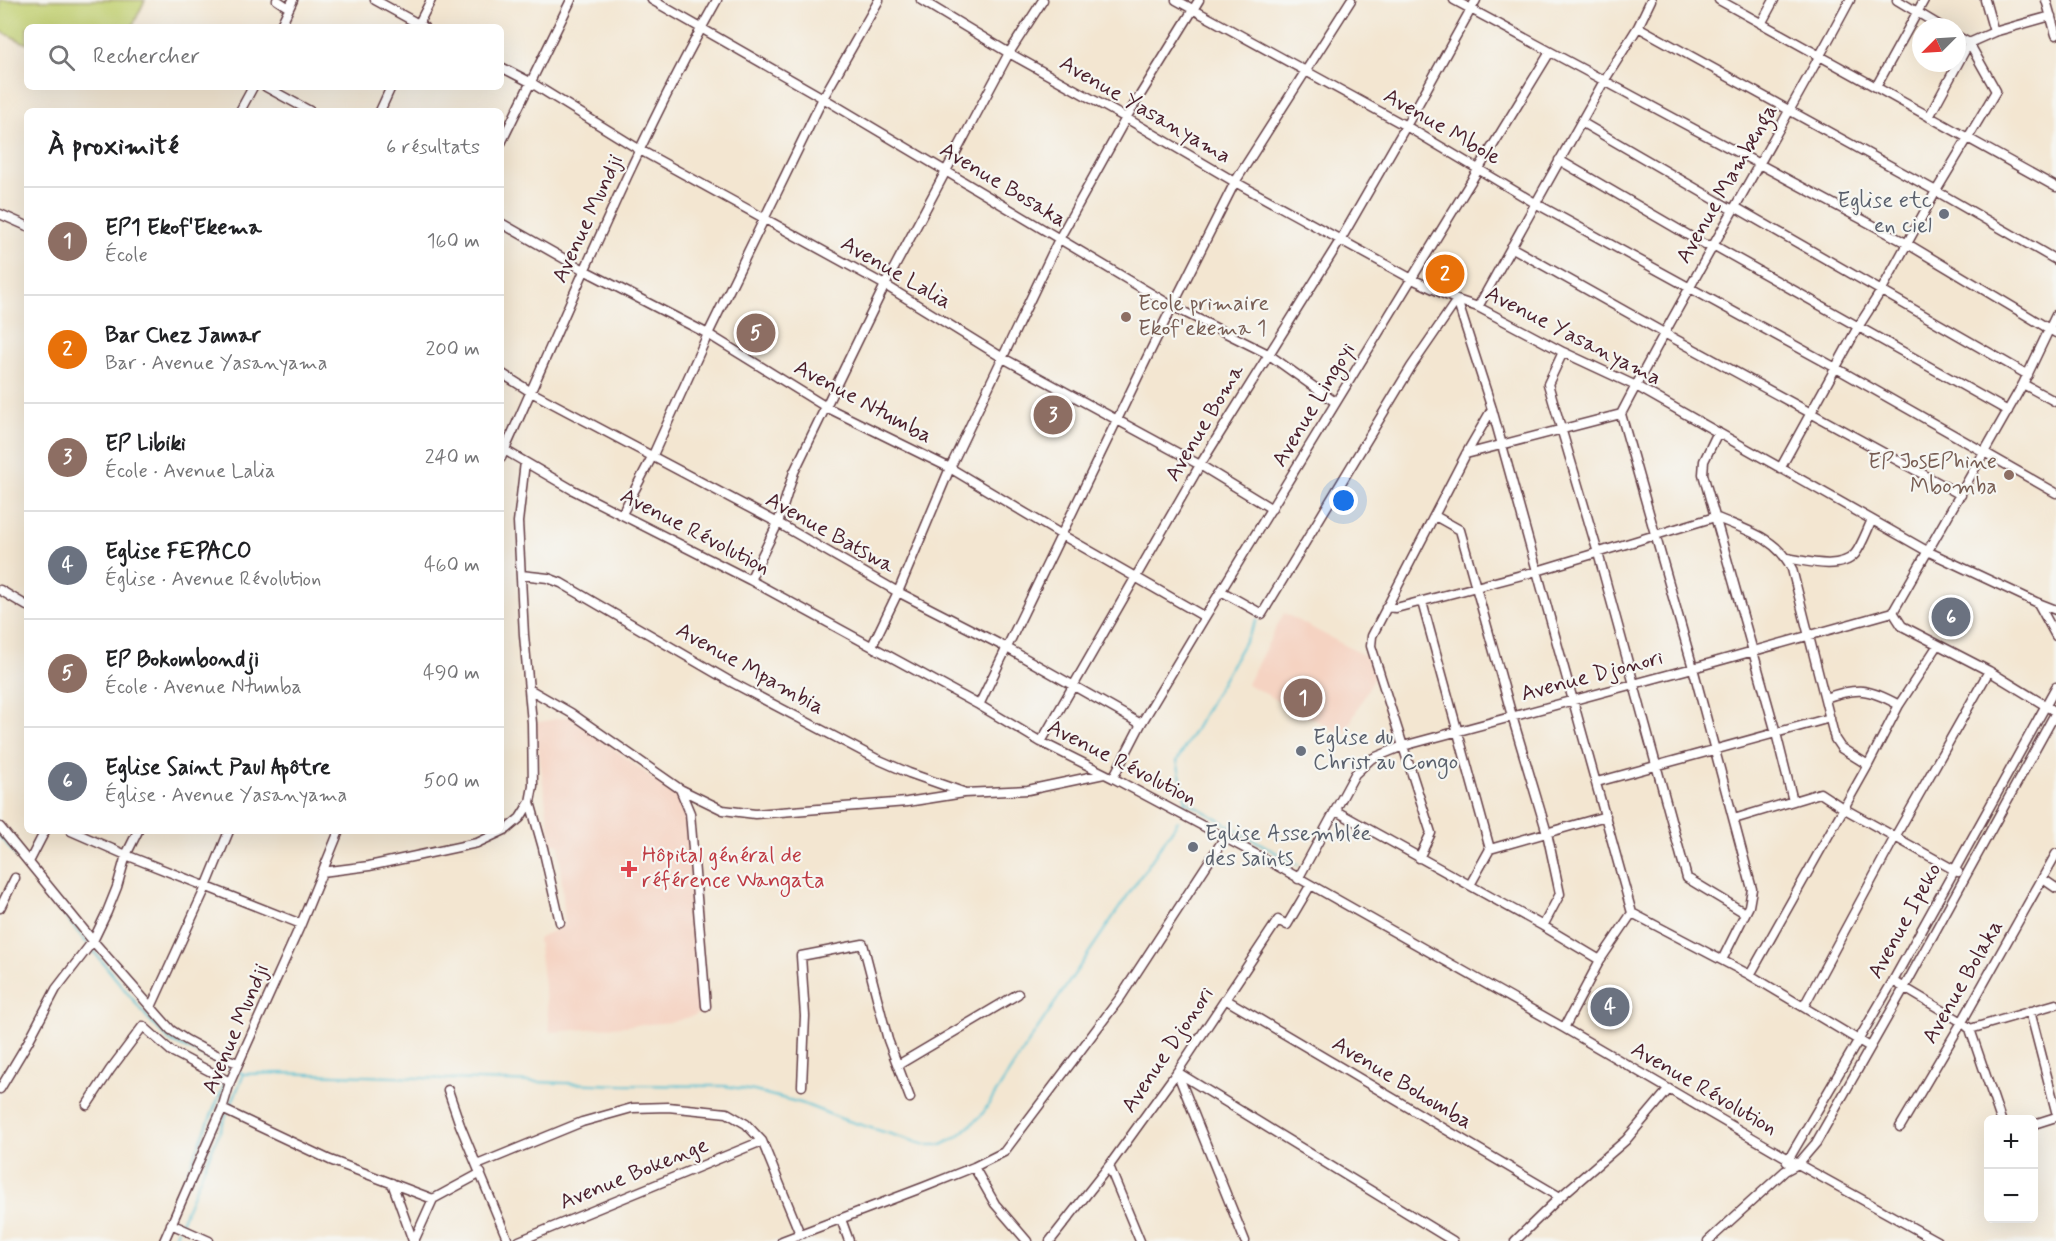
<!DOCTYPE html>
<html lang="fr">
<head>
<meta charset="utf-8">
<style>
	body { margin:0; font-family:Mynerve,sans-serif; background:#f6f6f6; color:#202124 }
	.controls { position:absolute; right:18px; bottom:18px; display:grid; overflow:hidden; border-radius:9px; box-shadow:0 6px 24px #0002 }
	.controls button { width:54px; height:54px; display:grid; place-items:center; padding:0; border:0; border-bottom:2px solid #e0e0e0; background:#fff; color:#202124; font:30px sans-serif }
	.compass { position:absolute; left:1912px; top:18px; width:54px; height:54px; border-radius:50%; background:#fff; box-shadow:0 6px 24px #0002; rotate:246deg }
	.you { position:absolute; left:1344px; top:501px; width:21px; height:21px; margin:-15px; border:4px solid #fff; border-radius:50%; background:#1a73e8; box-shadow:0 0 0 9px #1a73e833 }
	.badge { display:grid; place-items:center; width:39px; height:39px; border-radius:50%; background:#ea580c; color:#fff; font-size:20px; font-weight:700 }
	.pin { position:absolute; translate:-50% -50%; border:3px solid #fff; box-shadow:0 2px 6px #0006 }
	.list { margin:0; padding:0; list-style:none }
	h2 { display:flex; justify-content:space-between; align-items:center; height:78px; margin:0; padding:0 24px; font-size:26px }
	h2 small { font-size:20px; font-weight:400; color:#757577 }
	.list li { display:grid; grid-template-columns:39px 1fr auto; gap:18px; align-items:center; box-sizing:border-box; height:108px; padding:0 24px; border-top:2px solid #e0e0e0 }
	.list b { display:block; font-size:22px; white-space:nowrap }
	.list p { margin:0; font-size:20px; white-space:nowrap; color:#757577 }
	.list em { font-size:20px; font-style:normal; color:#757577 }
	.icon { flex:none; width:33px; height:33px; fill:none; stroke:currentColor; stroke-width:2; stroke-linecap:round; stroke-linejoin:round }
	.map { position:relative; flex:none; width:2056px; height:1241px; overflow:hidden }
	.search { position:absolute; background:#fff; box-shadow:0 6px 24px #0002; left:24px; top:24px; width:480px; height:66px; display:flex; align-items:center; gap:15px; box-sizing:border-box; padding:0 21px; border-radius:9px; color:#757577; font-size:22px }
	.panel { position:absolute; background:#fff; box-shadow:0 6px 24px #0002; left:24px; top:108px; width:480px; height:726px; border-radius:9px }
	.map>svg:first-child { display:block }
	.built { fill:#f5d3c2 }
	.green { fill:#c2d072; stroke:#86784e; stroke-width:1.5 }
	.lines { fill:none; stroke-linecap:round; stroke-linejoin:round }
	.stream { stroke:#56c0d2; stroke-width:2 }
	.minor-casing { stroke:#633d44; stroke-width:11 }
	.minor { stroke:#fff; stroke-width:8 }
	.worship-dot { fill:#6b7280; stroke:#f6f6f2; stroke-width:2 }
	.education-dot { fill:#8d6e63; stroke:#f6f6f2; stroke-width:2 }
	.health-dot { fill:#e0444e; stroke:#f6f6f2; stroke-width:2 }
	.labels { text-anchor:middle; dominant-baseline:central; stroke-width:4.5; stroke-linejoin:round; paint-order:stroke }
	.street-label { font-size:22px; fill:#4a1f2b; stroke:#f6f6f2 }
	.worship-label { font-size:22px; fill:#5b616d; stroke:#f6f6f2; text-anchor:start }
	.education-label { font-size:22px; fill:#785e54; stroke:#f6f6f2; text-anchor:start }
	.health-label { font-size:22px; fill:#be3a42; stroke:#f6f6f2; text-anchor:start }
</style>
</head>
<body>
<div class="map">
<svg width="2056" height="1241" viewBox="0 0 2056 1241">
	<rect width="100%" height="100%" fill="#f6f6f2"/>
	<filter id="ink" filterUnits="userSpaceOnUse"><feTurbulence type="fractalNoise" baseFrequency=".0167" numOctaves="2"/><feDisplacementMap in="SourceGraphic" scale="12" xChannelSelector="R" yChannelSelector="G"/><feConvolveMatrix kernelMatrix="1 2 1 2 8 2 1 2 1" color-interpolation-filters="sRGB"/></filter>
	<filter id="wash" filterUnits="userSpaceOnUse"><feTurbulence type="fractalNoise" baseFrequency=".008" numOctaves="4" result="noise"/><feDisplacementMap in="SourceGraphic" scale="24" xChannelSelector="R" yChannelSelector="G"/><feGaussianBlur stdDeviation="1.35" result="paint"/><feColorMatrix in="noise" values="0 0 0 0 0 0 0 0 0 0 0 0 0 0 0 0 0 1.4 0 .05"/><feComposite in="paint" operator="in"/></filter>
	<g filter="url(#wash)">
		<rect width="100%" height="100%" fill="#f3e6d1"/>
		<path class="built" d="M1284,613L1367,657L1375,675L1344,735L1247,684Z
			M571,716L681,800L693,838L702,961L708,1011L673,1022L550,1032L538,939L565,924L559,844L551,842L535,723Z"/>
		<path class="green" d="M0,0H145L132,27H27V44L0,31Z"/>
		<g class="lines">
			<path class="stream" d="M1186,801L1177,761L1257,620
				M1184,803L1186,801L1298,865
				M0,836L87,943
				M91,948L147,1017L170,1041L244,1074L280,1073L622,1085L725,1086L754,1091L801,1103L842,1119L926,1145H942L957,1137L981,1116L1038,1028L1178,821
				M229,1109L244,1074
				M180,1225L227,1114
				M158,1241L225,1083
				M173,1241L178,1230"/>
		</g>
	</g>
	<g filter="url(#ink)">
		<g class="lines">
			<g class="minor-casing">
				<path id="minor" d="M277,0L289,8
					M375,0L424,27
					M652,0L823,98L1172,306L1268,354L1335,402
					M921,0L1009,53L1126,118L1235,182L1412,279L1457,300L1478,307L1563,352L1636,386L1927,551L2038,603L2056,610
					M1176,0L1406,126L1535,203L1836,368L2056,493
					M1454,0L1906,243L2056,333
					M1719,0L2056,187
					M1897,0L1942,27
					M2046,0L2056,35
					M1761,24L1774,0
					M280,27L293,0
					M417,27L431,0
					M1638,27L1936,191L2056,260
					M1994,32L2051,16
					M501,67L530,82L640,150L885,285L1003,358L1200,465L1272,509
					M266,87L310,111
					M1876,87L1924,0
					M240,111L253,87
					M380,111L391,87
					M1929,117L1969,43L1994,32L1985,0
					M1581,122L1731,209L1735,207L2028,375
					M501,143L571,0
					M1559,160L1705,245H1713L2008,411
					M0,214L27,226
					M501,223L584,270L708,334L826,407L950,468L1062,535L1205,617
					M1511,247L1664,333L1961,495
					M1457,300L1492,409L1632,913L1750,975L1870,1047
					M1478,307L1604,81L1638,27L1651,0
					M1563,352L1548,384L1598,553L1687,878L1745,913
					M501,373L531,392L778,523L898,592L1007,648L1141,724
					M2023,384L2056,402
					M1718,432L1704,461L1703,474L1776,733L1793,801
					M501,448L573,490L750,580L979,705L1041,742L1113,778L1274,864L1564,1028L1787,1158L1937,1241
					M1466,454L1621,414
					M501,458C571,304 634,147 717,0
					M1780,469L1858,327L1881,291L1936,191L1996,91L1969,43L1957,36
					M622,514L653,455L708,334L823,98L879,0
					M1435,516L1460,530L1512,716L1547,833L1560,894L1543,926
					M1787,558C1806,561 1840,571 1855,554C1862,545 1867,530 1872,520
					M521,575L548,578L561,583L731,682L877,759L909,773L963,792
					M750,580L778,523L794,472L885,285L1009,53L1043,0
					M0,590L27,606
					M1221,591L1262,614L1411,367L1457,300
					M1422,602L1490,849L1470,885
					M2038,603L2056,636
					M1386,607L1396,608L1537,571L1715,517C1745,530 1777,537 1792,569L1835,739L1841,748L1868,765
					M1893,612L1902,626L1989,671L2056,712
					M872,646L898,592L950,468L1059,239L1126,118L1199,0
					M529,689L571,713L680,789L723,810L755,814L907,802L964,793L1028,790L1104,774
					M1825,698C1858,687 1868,688 1899,705
					M979,705L1160,331L1235,182L1351,0
					M1041,742L1200,465L1341,239L1406,126L1476,0
					M1113,778L1141,724L1205,617L1550,52
					M1597,782L1830,718
					M680,789L690,813L706,1006
					M530,802L543,848L560,922
					M1336,811L1543,926L1600,960
					M1734,819L1820,793L1843,808L1958,872
					M0,827L93,941L171,1030C192,1045 214,1055 238,1063
					M71,831L126,855L301,924
					M1490,849L1606,816
					M1419,858L1431,833L1382,681L1371,646L1372,636L1466,454L1492,409
					M29,862L45,831
					M322,872L369,866L477,843L507,829L520,818L530,802L533,786L532,723L524,635L518,522L525,462
					M1298,879L1355,774L1371,759L1403,746L1693,668L1893,612L2023,384L2056,315
					M2043,879L2056,888
					M0,908L15,878
					M1722,960L1749,906L1752,889L1693,668L1621,414C1694,274 1776,139 1850,0
					M1750,975L1868,765L1899,705L1938,645
					M1893,981L1962,1022L1970,1029L2056,1004
					M1225,999L1560,1197
					M1804,1006L1895,837L1989,671
					M151,1007L206,887L229,831
					M2030,1011L2056,1111
					M1564,1028L1600,960L1632,913
					M1970,1029L2001,1120
					M898,1065L1018,994
					M1177,1072L1453,1241
					M1177,1072L1245,1241
					M802,1086L805,1016L801,956L863,944L888,1040L910,1098
					M0,1089L28,1042L56,989L93,941L107,912L117,887L126,855L138,831
					M448,1090L460,1125L508,1241
					M87,1105L110,1070L143,1026L171,1051L230,1082
					M222,1109L330,1160L433,1199
					M2034,1124L2056,1117
					M1900,1127L1962,1022L2056,854
					M1787,1162L1893,981L2056,687
					M477,1165L582,1122L632,1108L668,1107L727,1113L746,1124L762,1141L800,1234
					M1109,1166L1140,1241
					M974,1167L995,1204L1027,1241
					M392,1183L413,1241
					M841,1219L849,1241
					M171,1224L209,1241
					M164,1241L222,1109L230,1082L301,924L339,831
					M414,1241L433,1199L481,1173
					M519,1241L762,1141
					M782,1241L924,1187L974,1167L1004,1152L1120,998L1225,837
					M1050,1241L1109,1166L1177,1072L1278,920L1287,925L1310,886
					M1515,1241L1560,1197L1626,1140L1669,1089
					M1708,1241L1785,1171L1798,1164L1816,1143L1904,988L2056,712"/>
			</g>
			<use href="#minor" class="minor"/>
		</g>
	</g>
	<g class="worship-dot">
		<circle cx="1944" cy="214" r="6"/>
		<circle cx="1301" cy="751" r="6"/>
		<circle cx="1193" cy="847" r="6"/>
	</g>
	<g class="education-dot">
		<circle cx="1126" cy="317" r="6"/>
		<circle cx="2009" cy="475" r="6"/>
	</g>
	<path class="health-dot" d="M626 860h6v6h6v6h-6v6h-6v-6h-6v-6h6z"/>
	<g class="labels">
		<g class="street-label">
			<text transform="translate(1145 110) rotate(30)">Avenue Yasanyama</text>
			<text transform="translate(1442 127) rotate(30)">Avenue Mbole</text>
			<text transform="translate(1727 184) rotate(-60)">Avenue Mambenga</text>
			<text transform="translate(1003 185) rotate(31)">Avenue Bosaka</text>
			<text transform="translate(588 219) rotate(-65)">Avenue Mundji</text>
			<text transform="translate(896 273) rotate(30)">Avenue Lalia</text>
			<text transform="translate(1573 336) rotate(27)">Avenue Yasanyama</text>
			<text transform="translate(863 402) rotate(28)">Avenue Ntumba</text>
			<text transform="translate(1314 405) rotate(-59)">Avenue Lingoyi</text>
			<text transform="translate(1205 423) rotate(-59)">Avenue Boma</text>
			<text transform="translate(695 532) rotate(27)">Avenue Révolution</text>
			<text transform="translate(830 533) rotate(29)">Avenue Batswa</text>
			<text transform="translate(750 669) rotate(29)">Avenue Mpambia</text>
			<text transform="translate(1592 676) rotate(-15)">Avenue Djonori</text>
			<text transform="translate(1122 763) rotate(27)">Avenue Révolution</text>
			<text transform="translate(1905 921) rotate(-61)">Avenue Ipeko</text>
			<text transform="translate(1963 982) rotate(-60)">Avenue Bolaka</text>
			<text transform="translate(236 1029) rotate(-67)">Avenue Mundji</text>
			<text transform="translate(1168 1050) rotate(-56)">Avenue Djonori</text>
			<text transform="translate(1402 1083) rotate(31)">Avenue Bohomba</text>
			<text transform="translate(1704 1089) rotate(30)">Avenue Révolution</text>
			<text transform="translate(634 1174) rotate(-22)">Avenue Bokenge</text>
		</g>
		<g class="worship-label">
			<text x="1932" y="201" text-anchor="end">Eglise etc<tspan x="1932" dy="25">en ciel</tspan></text>
			<text x="1313" y="738">Eglise du<tspan x="1313" dy="25">Christ au Congo</tspan></text>
			<text x="1205" y="834">Eglise Assemblée<tspan x="1205" dy="25">des saints</tspan></text>
		</g>
		<g class="education-label">
			<text x="1138" y="304">Ecole primaire<tspan x="1138" dy="25">Ekof'ekema 1</tspan></text>
			<text x="1997" y="462" text-anchor="end">EP JosEPhine<tspan x="1997" dy="25">Mbomba</tspan></text>
		</g>
		<g class="health-label">
			<text x="642" y="856">Hôpital général de<tspan x="642" dy="25">référence Wangata</tspan></text>
		</g>
	</g>
</svg>
<div class="controls">
<button>+</button>
<button>−</button>
</div>
<svg class="compass" viewBox="-18 -18 36 36"><path d="M0-13l5 13h-10z" fill="#e53935"/><path d="M0 13l5-13h-10z" fill="#757577"/></svg>
<div class="you"></div>
<div class="pin badge" style="left:1303px;top:698px;background:#8d6e63">1</div>
<div class="pin badge" style="left:1445px;top:274px;background:#e8710a">2</div>
<div class="pin badge" style="left:1053px;top:415px;background:#8d6e63">3</div>
<div class="pin badge" style="left:1610px;top:1007px;background:#6b7280">4</div>
<div class="pin badge" style="left:756px;top:333px;background:#8d6e63">5</div>
<div class="pin badge" style="left:1951px;top:617px;background:#6b7280">6</div>
<div class="search"><svg class="icon" aria-label="search" viewBox="0 0 24 24"><circle cx="10" cy="10" r="6"/><path d="M15 15l6 6"/></svg>Rechercher</div>
<section class="panel">
<h2>À proximité<small>6 résultats</small></h2>
<ul class="list">
<li><span class="badge" style="background:#8d6e63">1</span><div><b>EP1 Ekof'Ekema</b><p>École</p></div><em>160 m</em></li>
<li><span class="badge" style="background:#e8710a">2</span><div><b>Bar Chez Jamar</b><p>Bar · Avenue Yasanyama</p></div><em>200 m</em></li>
<li><span class="badge" style="background:#8d6e63">3</span><div><b>EP Libiki</b><p>École · Avenue Lalia</p></div><em>240 m</em></li>
<li><span class="badge" style="background:#6b7280">4</span><div><b>Eglise FEPACO</b><p>Église · Avenue Révolution</p></div><em>460 m</em></li>
<li><span class="badge" style="background:#8d6e63">5</span><div><b>EP Bokombondji</b><p>École · Avenue Ntumba</p></div><em>490 m</em></li>
<li><span class="badge" style="background:#6b7280">6</span><div><b>Eglise Saint Paul Apôtre</b><p>Église · Avenue Yasanyama</p></div><em>500 m</em></li>
</ul>
</section>
</div>
</body>
</html>
